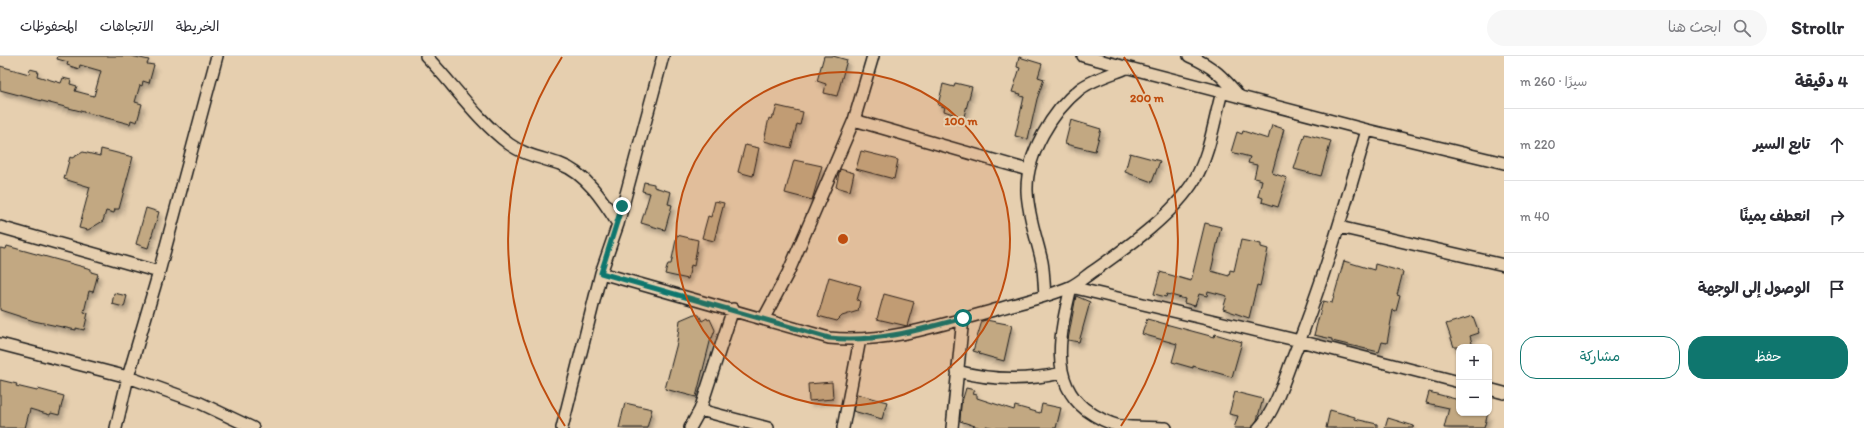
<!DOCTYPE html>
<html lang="ar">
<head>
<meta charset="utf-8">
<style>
	body { margin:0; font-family:Itim,"Playpen Sans Arabic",sans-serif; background:#f7f7f7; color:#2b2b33; direction:rtl }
	.controls { position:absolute; right:12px; bottom:12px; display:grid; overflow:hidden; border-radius:8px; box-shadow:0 1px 3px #0004 }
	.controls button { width:36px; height:36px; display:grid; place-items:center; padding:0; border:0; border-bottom:1px solid #e1e1e2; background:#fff; color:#2b2b33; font:20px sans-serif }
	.stop { position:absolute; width:12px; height:12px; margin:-9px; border:3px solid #0f766e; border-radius:50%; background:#fff }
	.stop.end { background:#0f766e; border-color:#fff; box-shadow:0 1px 4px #0008 }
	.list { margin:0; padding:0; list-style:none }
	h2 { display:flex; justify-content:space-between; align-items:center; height:52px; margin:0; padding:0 16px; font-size:17px }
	h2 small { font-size:13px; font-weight:400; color:#7c7c81 }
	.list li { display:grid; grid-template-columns:26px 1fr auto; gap:12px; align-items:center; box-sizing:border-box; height:72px; padding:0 16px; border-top:1px solid #e1e1e2 }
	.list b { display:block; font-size:15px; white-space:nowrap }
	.list em { font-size:13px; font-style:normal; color:#7c7c81 }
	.actions { display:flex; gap:8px; padding:12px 16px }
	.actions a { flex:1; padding:9px 0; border:1px solid #0f766e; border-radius:16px; text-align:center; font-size:14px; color:#0f766e }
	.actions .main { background:#0f766e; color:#fff }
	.icon { flex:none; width:22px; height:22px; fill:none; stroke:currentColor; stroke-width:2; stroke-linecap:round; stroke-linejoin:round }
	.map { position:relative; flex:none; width:1504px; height:372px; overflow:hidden; direction:ltr }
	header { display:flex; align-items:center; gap:24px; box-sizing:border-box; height:56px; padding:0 20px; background:#fff; border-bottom:1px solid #e1e1e2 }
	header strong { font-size:19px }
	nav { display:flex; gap:22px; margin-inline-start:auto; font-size:14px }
	.search { width:280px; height:36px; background:#f7f7f7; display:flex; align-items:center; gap:10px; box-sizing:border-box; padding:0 14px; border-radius:22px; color:#7c7c81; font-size:15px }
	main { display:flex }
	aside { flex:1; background:#fff }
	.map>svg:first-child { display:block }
	.building { fill:#c2a882; stroke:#1c1c1c; filter:url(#shadow) }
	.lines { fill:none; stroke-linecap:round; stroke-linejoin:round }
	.minor-casing { stroke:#1c1c1c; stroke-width:14 }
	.minor { stroke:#e6cfaf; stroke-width:11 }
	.route { stroke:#0f766e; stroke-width:5 }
	.ring { fill:none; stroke:#bf4d0f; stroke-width:2 }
	.centre { fill:#bf4d0f; stroke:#e6cfaf; stroke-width:2 }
	.ring-label { font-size:12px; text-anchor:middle; font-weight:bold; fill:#bf4d0f; stroke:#e6cfaf; stroke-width:4; stroke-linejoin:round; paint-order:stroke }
</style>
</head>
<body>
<header>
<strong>Strollr</strong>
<div class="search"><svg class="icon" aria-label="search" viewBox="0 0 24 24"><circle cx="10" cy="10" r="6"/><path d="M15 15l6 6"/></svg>ابحث هنا</div>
<nav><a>الخريطة</a><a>الاتجاهات</a><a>المحفوظات</a></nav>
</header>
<main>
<aside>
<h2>4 دقيقة<small>سيرًا · 260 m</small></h2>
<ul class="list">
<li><svg class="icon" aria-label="ahead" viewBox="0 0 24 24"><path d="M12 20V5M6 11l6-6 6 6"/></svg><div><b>تابع السير</b></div><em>220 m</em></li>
<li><svg class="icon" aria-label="right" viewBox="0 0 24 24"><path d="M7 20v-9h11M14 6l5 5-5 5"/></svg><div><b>انعطف يمينًا</b></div><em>40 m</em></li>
<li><svg class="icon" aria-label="arrive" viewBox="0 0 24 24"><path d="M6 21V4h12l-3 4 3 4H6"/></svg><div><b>الوصول إلى الوجهة</b></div></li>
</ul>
<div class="actions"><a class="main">حفظ</a><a>مشاركة</a></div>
</aside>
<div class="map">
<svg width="1504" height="372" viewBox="0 0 1504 372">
	<defs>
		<filter id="shadow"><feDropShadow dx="2.5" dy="4.5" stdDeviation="2" flood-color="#0004"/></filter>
	</defs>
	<rect width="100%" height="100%" fill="#e6cfaf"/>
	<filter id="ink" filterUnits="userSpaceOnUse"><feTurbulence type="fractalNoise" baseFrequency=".025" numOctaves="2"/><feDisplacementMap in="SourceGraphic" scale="8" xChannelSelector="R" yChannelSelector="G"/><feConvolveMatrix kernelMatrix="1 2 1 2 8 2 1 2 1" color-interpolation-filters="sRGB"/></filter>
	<g filter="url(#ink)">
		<path class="building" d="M58,0H131L149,4L147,8L154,9L149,27L143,25L142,30L140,29L135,46L142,48L137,66L131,64L130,68L0,34V10L29,18L30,13L38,15L37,20L61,27L63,22L71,24L70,28L77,30L75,35L94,40L101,15L80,9L79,13L67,9L68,6L57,3Z
			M824,0H833L847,4L837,40L824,37L826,28L817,25Z
			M1019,1L1042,8L1038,21L1044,23L1037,43L1028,83L1015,80L1024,41L1020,40L1021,38L1012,36L1020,12L1017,11Z
			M955,27L972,31L963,64L952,61L953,58L944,55L945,51L938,49L943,28L954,31Z
			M777,50L803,56L800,69L797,68L791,92L764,85L769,62L771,63L772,60H774Z
			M1071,64L1101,73L1095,95L1065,88Z
			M1272,69L1284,73L1272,117L1287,122L1278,151L1262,146L1263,142L1258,140L1262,124L1254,122L1257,109L1248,107L1250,101L1231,96L1237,76L1242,78L1243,75L1268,83Z
			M1305,78L1331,85L1321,120L1294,113Z
			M745,89L759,92L753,120L738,116Z
			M101,93L133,101L119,153H115L114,157L106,155L103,165L88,174L79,172L90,131L64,123L70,101L72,102L83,96L100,100Z
			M861,95L898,104L894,123L856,113Z
			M1130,97L1160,105L1152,126L1125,116Z
			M794,104L822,110L812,144L785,137Z
			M840,113L854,117L850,135L836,131Z
			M644,126L654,128V131L671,136L668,148L672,149L665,174L641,167L650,137L642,135Z
			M715,145L724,147L714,185L702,182L708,160L711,161Z
			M146,152L159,156L148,192L136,188Z
			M1205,167L1221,171L1211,215L1229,220L1230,214L1234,215L1241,184L1261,188V191L1268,193L1260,230L1257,229L1249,262L1223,253L1227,240L1208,235L1207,240L1199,238L1195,250L1184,247L1185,243L1167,238L1166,241L1154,238L1160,216L1191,225Z
			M677,179L698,184L694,210L691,209L688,223L665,218L668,208H671Z
			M7,190L91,213V216L98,218L93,236L89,235L84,256L88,257L84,274L76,272V274L34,265L0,254V192L6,193Z
			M1344,205L1374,214L1375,208L1403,216L1397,239L1400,240L1396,255L1393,254L1387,287L1382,286L1379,296L1332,285V283L1314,279L1323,245L1332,247Z
			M829,221L861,230L857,244L860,245L858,255L842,260L837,265L818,260Z
			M114,237L127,240L124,251L112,248Z
			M884,238L914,246L907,270L877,263Z
			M1076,240L1090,246L1079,286L1068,284Z
			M694,258L699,259L702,265L707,262L708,264L710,263L715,274L712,282H711L696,341L665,333L677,287L680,264Z
			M1473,260L1479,277L1470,280L1473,291H1454L1446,268Z
			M1147,263L1214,281L1215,278L1242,286L1232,321L1193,310V312L1172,306L1177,288L1142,278Z
			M986,264L1012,269L1004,305L979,298L980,297L973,295L982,265Z
			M0,324L17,328L16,330L37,335L38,333L64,340L59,359L51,357L50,359L30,353L25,372H0Z
			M832,326L833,343L809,345L808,328Z
			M966,332L975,334L973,338L977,339V342L1014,354L1015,350L1040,357L1042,348L1061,352L1056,372H995L986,370V372H981L960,365L961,349Z
			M1235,336L1263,343L1257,364L1252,372H1234L1238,360L1229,358Z
			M1429,336L1459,344V357H1488L1484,372H1444L1449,352L1426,347Z
			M857,338L887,346L882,363L853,355Z
			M625,347L652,353L647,372H619Z
			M1330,354L1355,361V363L1377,368V372H1326Z
			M1388,362L1414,370L1413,372H1385Z"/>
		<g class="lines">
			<g class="minor-casing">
				<path id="minor" d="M426,0C454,29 477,64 509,88C524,99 542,102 560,108C586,117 604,146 618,168
					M1083,0L1367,74L1504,107
					M1189,0C1213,10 1224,22 1240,41
					M854,64L1028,114
					M0,171L159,216
					M1339,171L1504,209
					M601,217L829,282C885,288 944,268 998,253C1022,246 1047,241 1070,231C1079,227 1087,219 1095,214C1129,190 1174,158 1195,123C1210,98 1214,64 1222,36
					M1045,240C1044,229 1044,217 1042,206C1037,183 1028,160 1027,135C1026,99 1052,55 1080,33C1093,23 1112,18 1127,12
					M764,262L788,217L854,64L873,0
					M0,288L128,321L200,347L253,372
					M957,315C993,325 1026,325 1062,317
					M1489,333L1504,337
					M700,354L768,372
					M116,372L128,321L159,216L217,0
					M562,372L601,217L618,168L663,0
					M690,372L700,354L733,253
					M843,372L860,283
					M952,372L963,262
					M1166,372C1151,371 1135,372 1120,370C1107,367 1096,361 1085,353C1047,323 1062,270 1071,231L1300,285L1459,326
					M1259,372C1273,358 1283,328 1290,309C1321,233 1344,154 1367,74"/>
			</g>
			<use href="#minor" class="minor"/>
		</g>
	</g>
	<g class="lines" filter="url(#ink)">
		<path class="route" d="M622,150L601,217L829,282C874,287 920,274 963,262"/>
	</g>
	<circle cx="843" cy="183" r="167" fill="#bf4d0f" fill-opacity=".12"/>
	<g class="ring">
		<circle cx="843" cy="183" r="167"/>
		<path d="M565 370A335 335 0 0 1 562 1M1124 1A335 335 0 0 1 1121 370"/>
	</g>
	<circle cx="843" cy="183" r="6" class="centre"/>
	<g class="ring-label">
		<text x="1147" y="46">200 m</text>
		<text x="961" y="69">100 m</text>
	</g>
</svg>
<div class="controls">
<button>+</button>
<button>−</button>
</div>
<div class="stop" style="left:963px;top:262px"></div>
<div class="stop end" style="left:622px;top:150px"></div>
</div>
</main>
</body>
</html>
